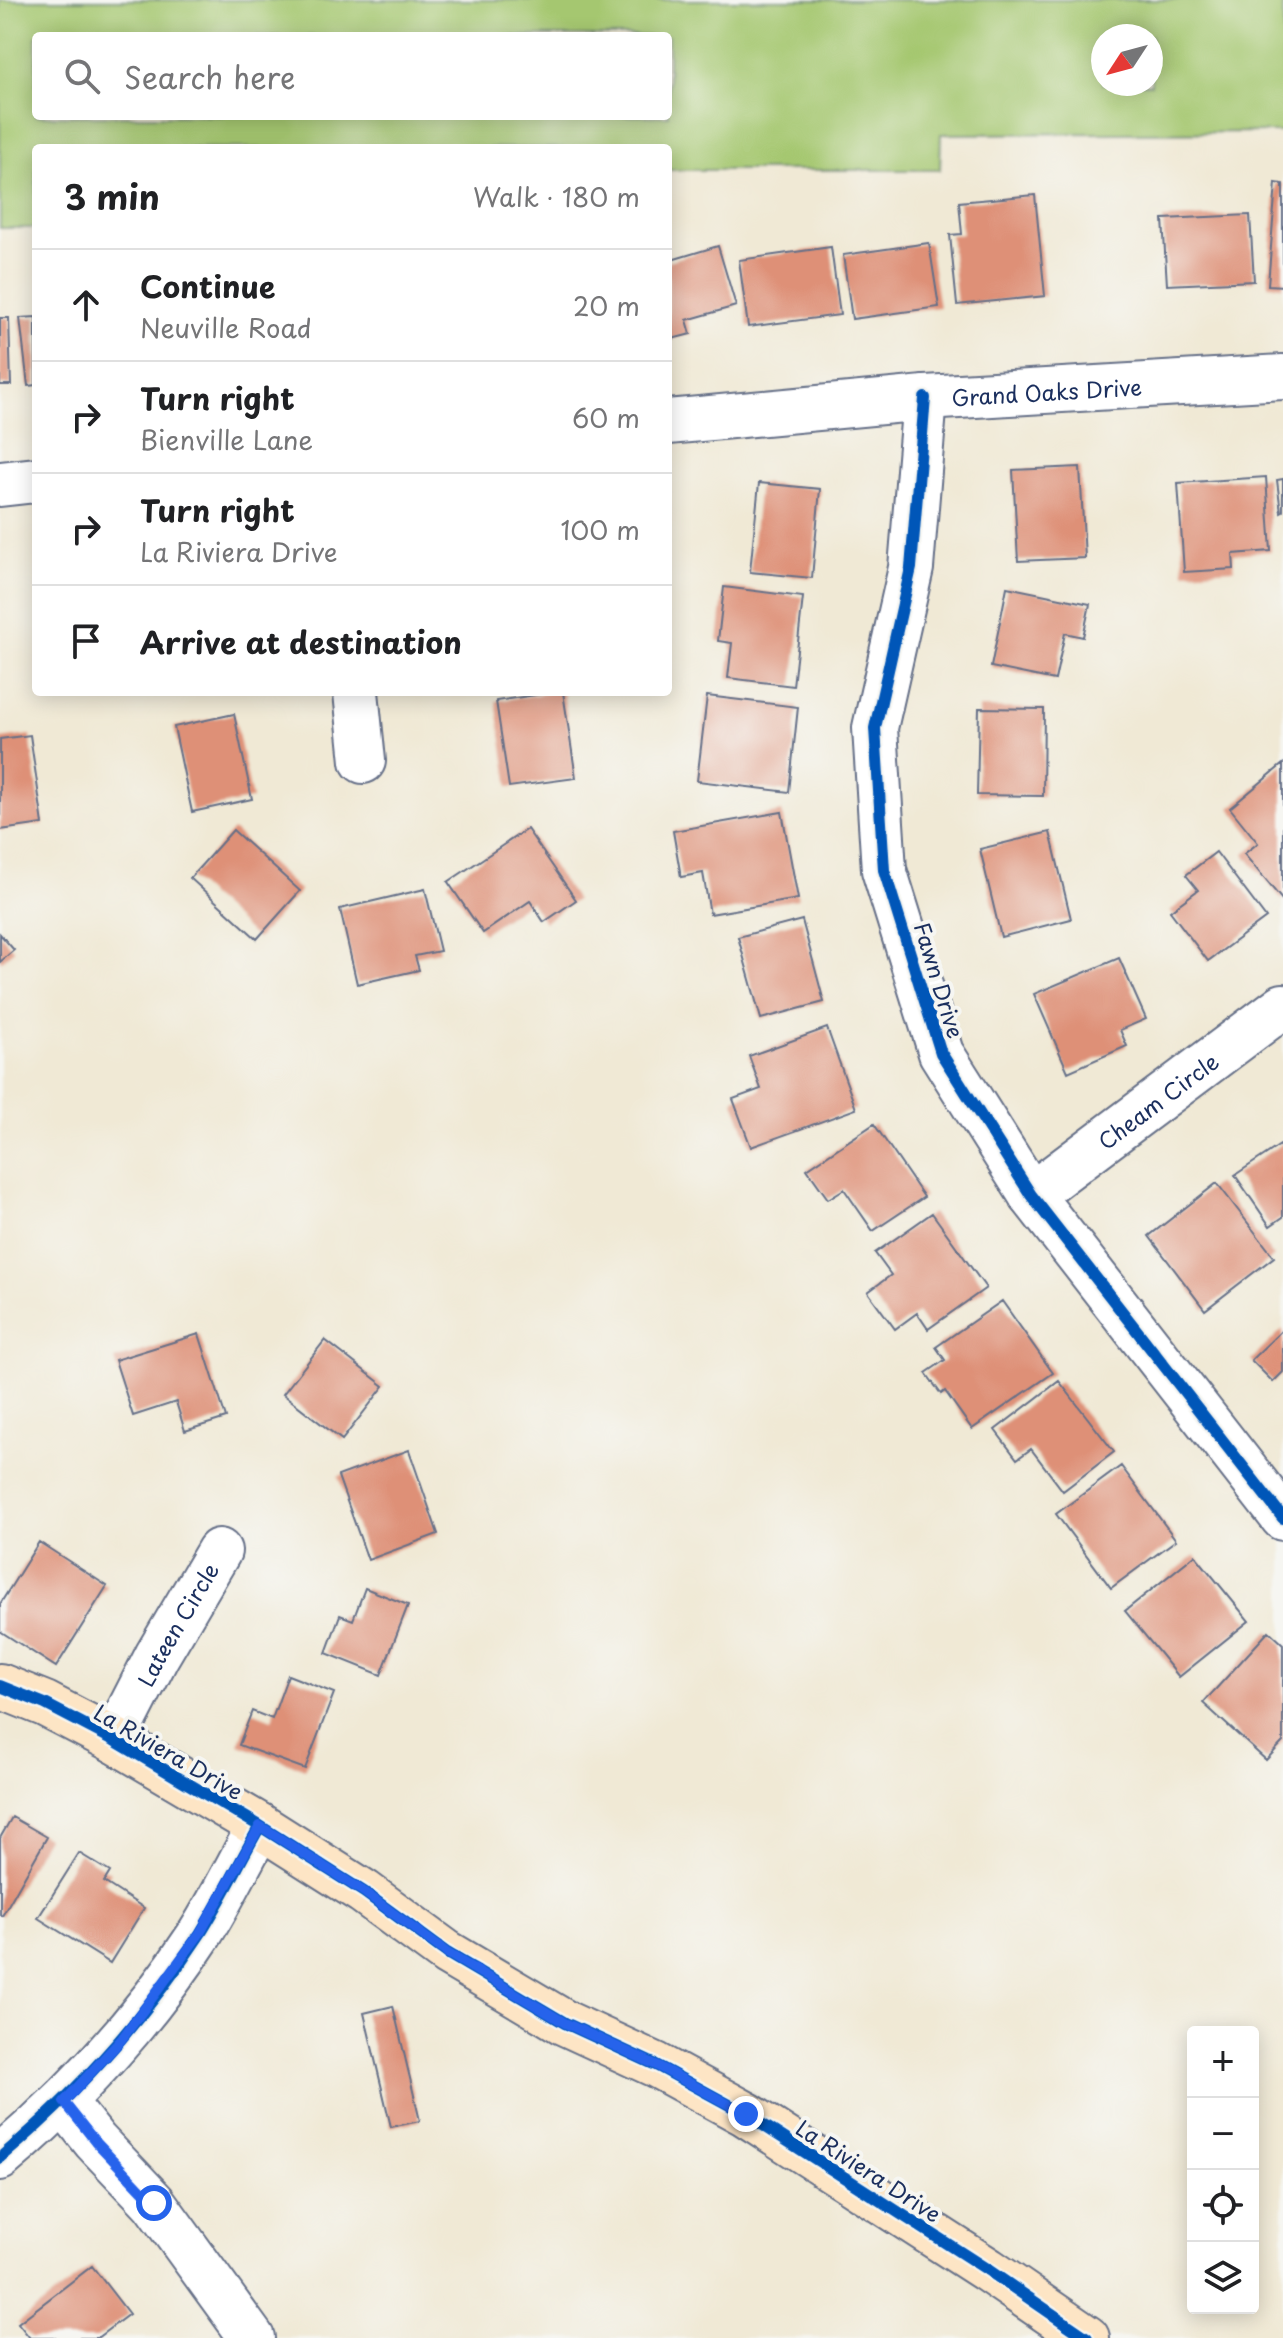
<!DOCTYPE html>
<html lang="en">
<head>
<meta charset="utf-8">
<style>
	body { margin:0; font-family:"Playpen Sans",sans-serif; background:#f2f2f2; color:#202124 }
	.controls { position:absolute; right:24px; bottom:24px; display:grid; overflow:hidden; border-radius:8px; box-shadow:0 4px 20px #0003 }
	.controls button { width:72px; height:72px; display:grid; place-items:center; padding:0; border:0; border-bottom:2px solid #e0e0e0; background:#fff; color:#202124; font:40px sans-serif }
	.compass { position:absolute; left:1091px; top:24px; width:72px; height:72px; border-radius:50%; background:#fff; box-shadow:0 4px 20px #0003; rotate:234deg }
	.stop { position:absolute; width:24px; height:24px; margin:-18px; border:6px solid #2563eb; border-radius:50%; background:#fff }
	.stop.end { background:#2563eb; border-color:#fff; box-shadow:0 2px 8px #0008 }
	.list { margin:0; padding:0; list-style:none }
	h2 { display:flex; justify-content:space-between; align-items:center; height:104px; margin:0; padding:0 32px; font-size:34px }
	h2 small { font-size:26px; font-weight:400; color:#757577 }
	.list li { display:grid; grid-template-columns:52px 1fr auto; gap:24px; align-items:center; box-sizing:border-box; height:112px; padding:0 32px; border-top:2px solid #e0e0e0 }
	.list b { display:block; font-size:30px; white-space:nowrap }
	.list p { margin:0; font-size:26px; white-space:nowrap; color:#757577 }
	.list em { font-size:26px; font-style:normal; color:#757577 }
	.icon { flex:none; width:44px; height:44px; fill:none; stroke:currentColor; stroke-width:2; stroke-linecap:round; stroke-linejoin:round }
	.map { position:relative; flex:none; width:1283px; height:2338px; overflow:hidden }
	.search { position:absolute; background:#fff; box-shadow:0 4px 20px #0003; left:32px; top:32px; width:640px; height:88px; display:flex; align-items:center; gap:20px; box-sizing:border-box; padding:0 28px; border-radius:8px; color:#757577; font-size:30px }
	.panel { position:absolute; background:#fff; box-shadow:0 4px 20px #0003; left:32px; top:144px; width:640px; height:552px; border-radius:8px }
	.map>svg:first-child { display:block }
	.green { fill:#a5c76f; stroke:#607b66; stroke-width:2; fill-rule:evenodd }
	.building { fill:#de9077 }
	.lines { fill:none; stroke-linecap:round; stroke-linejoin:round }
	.street-casing { stroke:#667088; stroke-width:48 }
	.secondary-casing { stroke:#667088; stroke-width:48 }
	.street { stroke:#fff; stroke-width:44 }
	.secondary { stroke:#fde5c5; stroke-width:44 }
	.cycleway-casing { stroke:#f6f6f2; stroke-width:17 }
	.cycleway { stroke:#0057b8; stroke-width:12 }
	.route { stroke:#2563eb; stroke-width:10 }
	.labels { text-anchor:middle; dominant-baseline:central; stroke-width:8; stroke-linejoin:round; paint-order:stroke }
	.street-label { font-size:22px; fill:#1b2f5e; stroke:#f6f6f2 }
</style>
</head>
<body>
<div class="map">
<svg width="1283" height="2338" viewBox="0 0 1283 2338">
	<rect width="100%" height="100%" fill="#f6f6f2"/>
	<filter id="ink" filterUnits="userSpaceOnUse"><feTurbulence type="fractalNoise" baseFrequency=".0125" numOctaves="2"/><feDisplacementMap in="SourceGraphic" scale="16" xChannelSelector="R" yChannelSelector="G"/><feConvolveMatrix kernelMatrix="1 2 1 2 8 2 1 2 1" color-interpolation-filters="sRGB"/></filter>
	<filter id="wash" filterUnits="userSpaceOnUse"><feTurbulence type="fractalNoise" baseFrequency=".006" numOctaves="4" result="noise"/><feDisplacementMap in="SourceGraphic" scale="32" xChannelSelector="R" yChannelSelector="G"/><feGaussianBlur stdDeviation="1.8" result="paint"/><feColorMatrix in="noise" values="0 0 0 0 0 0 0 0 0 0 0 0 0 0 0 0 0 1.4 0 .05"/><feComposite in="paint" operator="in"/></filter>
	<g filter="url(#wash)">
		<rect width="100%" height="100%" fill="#f0e9d5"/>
		<path class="green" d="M0,0H1283V132L941,134L940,170H668V148H36V228H0ZM36,36H668V116H36ZM1103,36H1151V84H1103Z"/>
		<g id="blocks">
			<path class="building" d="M1276,183L1283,184V286L1268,285Z
				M1035,195L1045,296L957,305L950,235L962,234L959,202Z
				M1250,215L1254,281L1167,285L1163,219Z
				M929,243L939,307L852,319L843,255Z
				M718,246L736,306L687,320L691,334L668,340V261Z
				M831,247L840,315L748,327L739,260Z
				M36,317V385L28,386L20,318Z
				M0,318H9L11,385H0Z
				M1080,467L1085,558L1018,561L1013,470Z
				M1266,477L1271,551L1233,554L1234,569L1184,572L1178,483Z
				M1283,479V511L1281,512L1277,480Z
				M759,483L820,489L812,578L750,572Z
				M724,587L803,597L793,686L728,678L732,643L718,641Z
				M1007,587L1090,604L1083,637L1065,633L1055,680L991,667Z
				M555,692H563L576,778L509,787L496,701Z
				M707,696L798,707L789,792L697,781Z
				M979,708L1044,709L1043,796L977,795Z
				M234,714L252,799L192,812L174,727Z
				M30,735L43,824L0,830V739Z
				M1283,764V901L1244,854L1258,843L1230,808Z
				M782,812L798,899L710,914L703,873L681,877L673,831Z
				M527,829L576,900L544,922L530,901L483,933L448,882Z
				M233,830L300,891L257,939L190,878Z
				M1050,832L1071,919L1001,937L980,849Z
				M1216,852L1266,918L1208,961L1170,911L1198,890L1186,875Z
				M425,889L440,951L415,956L419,970L357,984L340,909Z
				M802,920L824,1002L761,1019L738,937Z
				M0,934L14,950L0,962Z
				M1119,958L1146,1019L1120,1030L1127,1046L1068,1072L1034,994Z
				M827,1028L856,1109L751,1147L733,1099L761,1089L749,1056Z
				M874,1124L924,1197L873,1231L844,1189L828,1199L807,1169Z
				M1283,1143V1217L1270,1226L1235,1175Z
				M1217,1183L1274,1257L1205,1310L1149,1236Z
				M932,1213L986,1288L928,1329L917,1313L895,1329L868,1292L891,1275L875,1253Z
				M1002,1301L1053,1373L972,1429L945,1391L941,1394L926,1373L945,1360L936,1347Z
				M1283,1329V1372L1273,1382L1251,1360Z
				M199,1334L226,1418L185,1431L176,1402L133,1416L115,1360Z
				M325,1340L384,1386L342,1440L283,1394Z
				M1059,1381L1114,1452L1063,1491L1031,1449L1017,1459L995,1430Z
				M409,1450L438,1534L368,1560L338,1476Z
				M1121,1466L1176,1540L1111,1588L1056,1514Z
				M39,1542L107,1586L56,1667L0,1631V1604Z
				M1195,1555L1249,1621L1179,1677L1125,1611Z
				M365,1588L408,1605L381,1675L326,1653L340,1615L353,1620Z
				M1269,1631L1283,1644V1742L1266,1760L1203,1703Z
				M288,1675L334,1693L305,1769L239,1745L252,1711L272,1719Z
				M12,1817L47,1837L2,1916L0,1915V1838Z
				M79,1853L110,1872L104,1882L144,1908L110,1963L38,1918Z
				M393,2006L420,2121L391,2127L364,2013Z
				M92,2266L129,2314L97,2338H30L18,2323Z"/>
		</g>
	</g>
	<g filter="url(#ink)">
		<use href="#blocks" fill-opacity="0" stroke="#667088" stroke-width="2"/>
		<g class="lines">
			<g class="street-casing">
				<g id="street">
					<path d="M925,398L911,568L875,728L884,870L941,1053L1031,1195L1283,1518"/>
					<path id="s1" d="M668,422L925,398L1283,377"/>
					<path d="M0,484L36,480"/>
					<path d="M356,692L363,761"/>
					<path id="s2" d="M1031,1195L1283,1006"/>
					<path id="s3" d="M114,1740L157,1656L219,1551"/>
					<path d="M64,2102L95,2141L154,2203L252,2338"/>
					<path d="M0,2158C77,2093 145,2018 200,1934C222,1899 240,1861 260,1826"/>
				</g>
			</g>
			<g class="secondary-casing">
				<path id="secondary" d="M0,1686L45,1704L114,1740L260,1826L364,1892L447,1953L565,2023L656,2065L746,2114L988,2270L1087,2338"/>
			</g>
			<use href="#street" class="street"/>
			<use href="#secondary" class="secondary"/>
			<g class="cycleway-casing">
				<path id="cycleway" d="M925,398L911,568L875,728L884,870L941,1053L1031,1195L1283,1518
					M0,1686L45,1704L114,1740L260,1826L364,1892L447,1953L565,2023L656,2065L746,2114L988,2270L1087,2338
					M0,2158C77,2093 145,2018 200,1934C222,1899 240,1861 260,1826"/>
			</g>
			<use href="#cycleway" class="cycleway"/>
		</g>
	</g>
	<g class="lines" filter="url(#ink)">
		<path class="route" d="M154,2203L95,2141L64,2102L121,2040L200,1933L260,1826L364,1892L447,1953L565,2023L656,2065L746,2114"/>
	</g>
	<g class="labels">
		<g class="street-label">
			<text stroke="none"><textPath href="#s1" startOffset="380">Grand Oaks Drive</textPath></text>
			<text transform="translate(940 980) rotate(73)">Fawn Drive</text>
			<text stroke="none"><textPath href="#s2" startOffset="158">Cheam Circle</textPath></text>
			<text stroke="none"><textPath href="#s3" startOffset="132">Lateen Circle</textPath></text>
			<text transform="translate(169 1751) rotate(30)">La Riviera Drive</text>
			<text transform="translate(869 2170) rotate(33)">La Riviera Drive</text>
		</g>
	</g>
</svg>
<div class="controls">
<button>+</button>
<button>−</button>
<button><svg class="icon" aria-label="locate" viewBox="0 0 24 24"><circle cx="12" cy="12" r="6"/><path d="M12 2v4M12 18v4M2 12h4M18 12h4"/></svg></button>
<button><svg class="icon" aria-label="layers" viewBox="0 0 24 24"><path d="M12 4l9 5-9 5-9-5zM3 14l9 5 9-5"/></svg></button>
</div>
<svg class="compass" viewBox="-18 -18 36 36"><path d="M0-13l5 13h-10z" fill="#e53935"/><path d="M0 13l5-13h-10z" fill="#757577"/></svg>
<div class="stop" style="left:154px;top:2203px"></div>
<div class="stop end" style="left:746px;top:2114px"></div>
<div class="search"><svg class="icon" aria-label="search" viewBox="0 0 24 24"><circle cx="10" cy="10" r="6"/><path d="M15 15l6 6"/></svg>Search here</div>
<section class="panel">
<h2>3 min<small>Walk · 180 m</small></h2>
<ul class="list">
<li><svg class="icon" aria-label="ahead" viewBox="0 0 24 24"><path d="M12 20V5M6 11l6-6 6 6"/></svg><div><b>Continue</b><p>Neuville Road</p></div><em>20 m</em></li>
<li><svg class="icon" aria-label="right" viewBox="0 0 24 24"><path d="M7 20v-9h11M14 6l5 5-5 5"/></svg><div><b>Turn right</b><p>Bienville Lane</p></div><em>60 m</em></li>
<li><svg class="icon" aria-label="right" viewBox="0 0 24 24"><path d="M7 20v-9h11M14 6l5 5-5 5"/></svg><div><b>Turn right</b><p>La Riviera Drive</p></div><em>100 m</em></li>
<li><svg class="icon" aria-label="arrive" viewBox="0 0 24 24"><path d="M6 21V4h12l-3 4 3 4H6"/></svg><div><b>Arrive at destination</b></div></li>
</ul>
</section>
</div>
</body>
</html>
